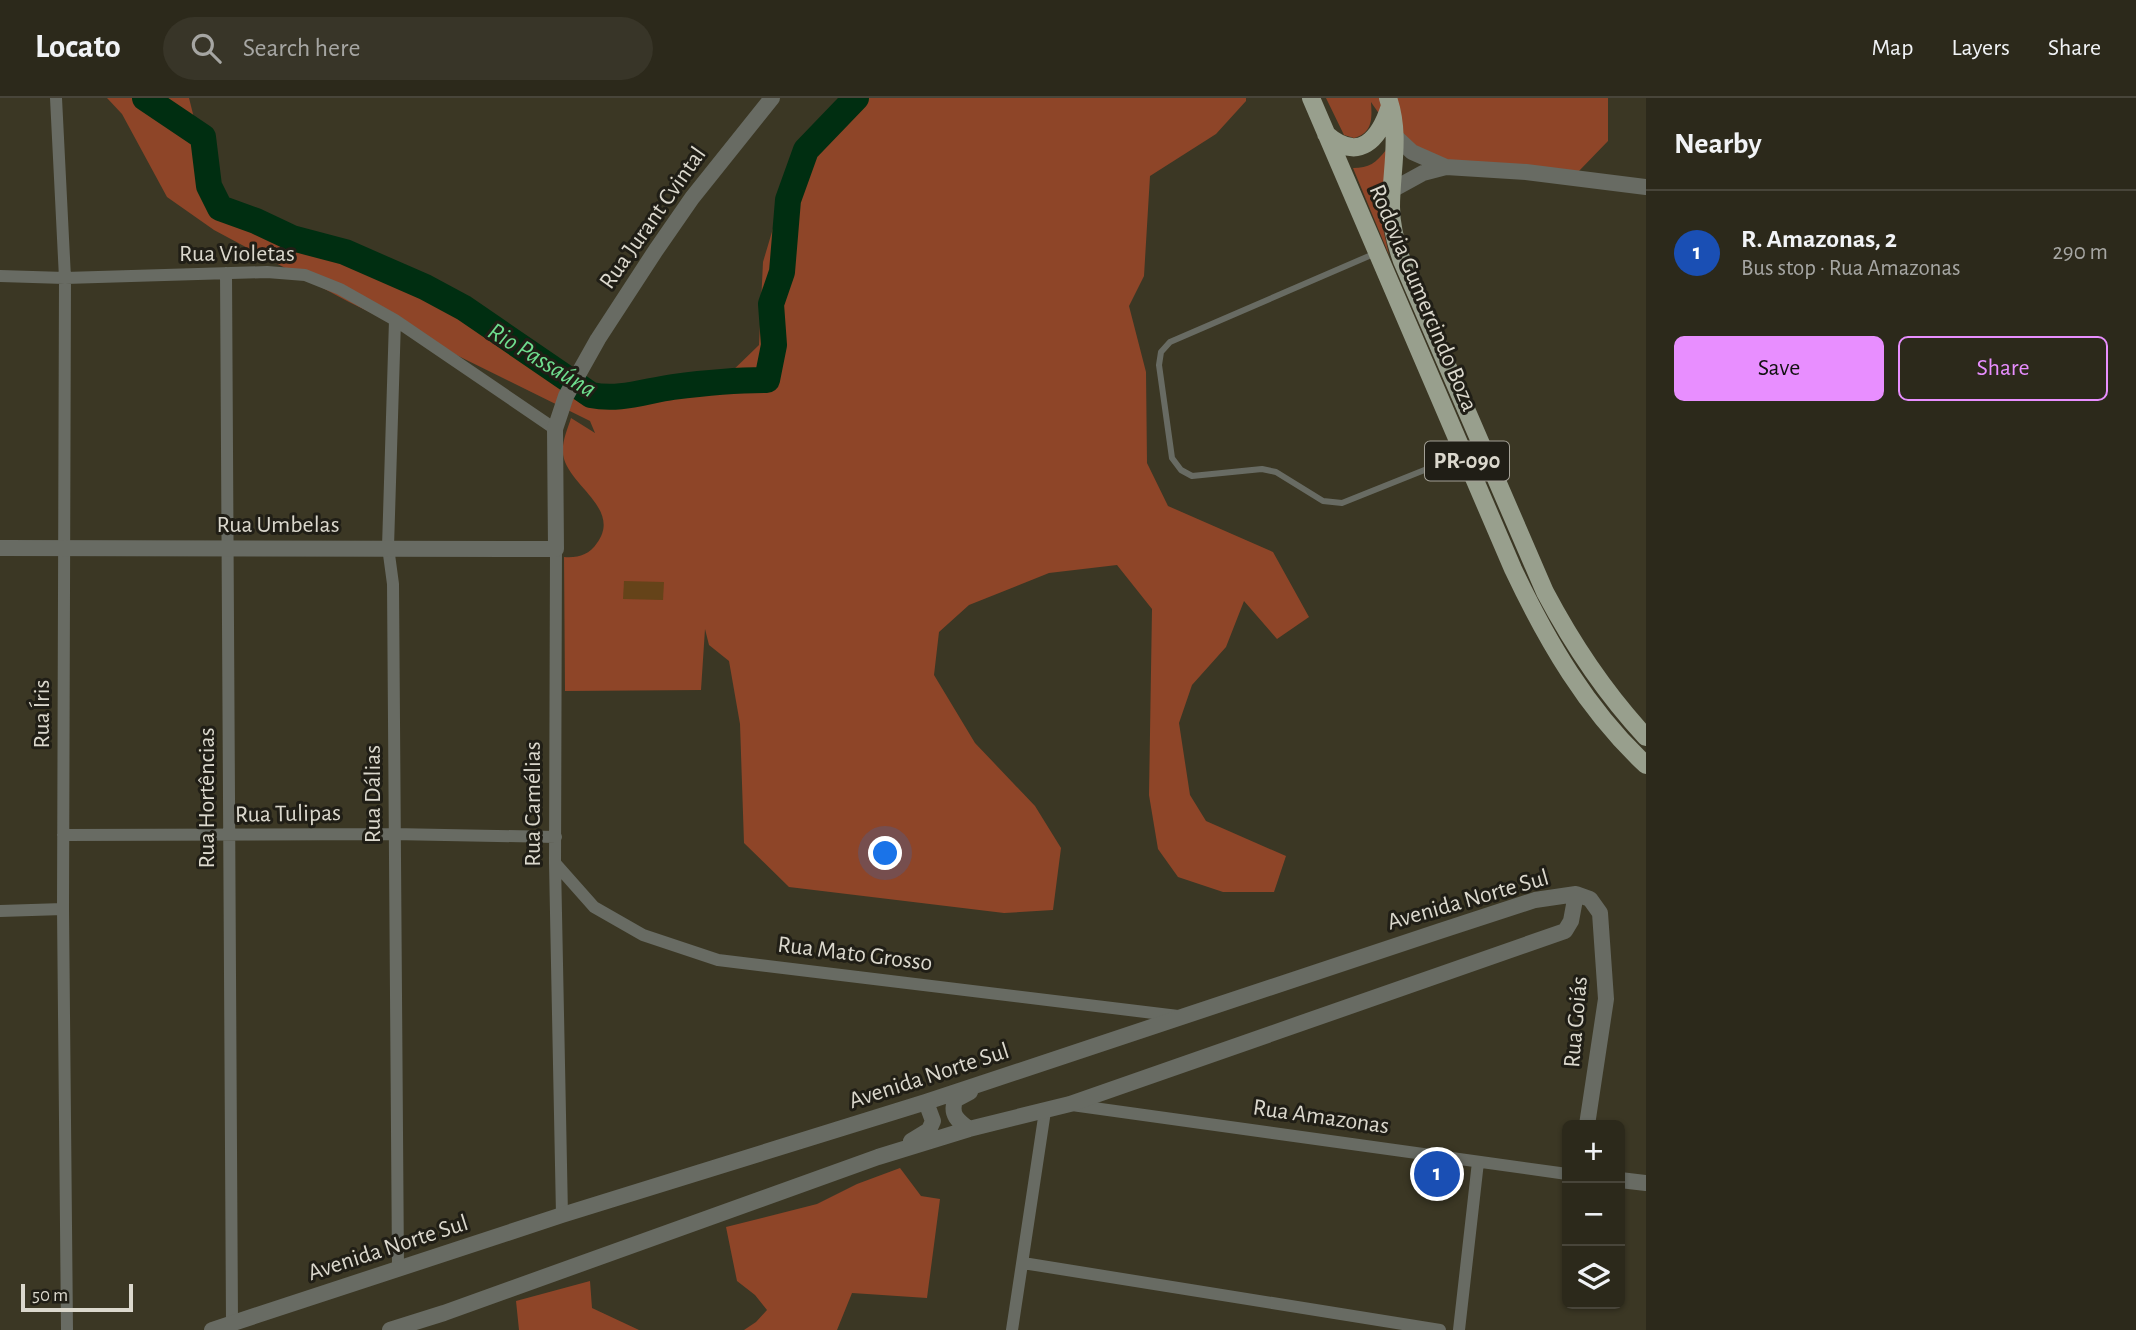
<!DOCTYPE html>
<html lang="en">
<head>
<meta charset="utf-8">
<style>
	body { margin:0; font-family:"Alegreya Sans",sans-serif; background:#383528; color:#f1f3f6 }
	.controls { position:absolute; right:21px; bottom:21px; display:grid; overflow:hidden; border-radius:10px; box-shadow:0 2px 5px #0004 }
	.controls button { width:63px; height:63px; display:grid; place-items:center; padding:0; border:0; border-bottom:2px solid #48453a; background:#2c291b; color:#f1f3f6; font:35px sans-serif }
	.scale { position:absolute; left:21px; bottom:18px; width:112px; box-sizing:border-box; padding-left:7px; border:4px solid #dbd8cd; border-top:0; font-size:19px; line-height:24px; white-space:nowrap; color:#dbd8cd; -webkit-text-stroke:5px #201e16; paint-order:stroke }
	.you { position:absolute; left:886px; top:756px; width:24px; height:24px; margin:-18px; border:5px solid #fff; border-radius:50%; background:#1a73e8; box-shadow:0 0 0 10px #1a73e833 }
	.badge { display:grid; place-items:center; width:46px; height:46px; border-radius:50%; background:#e88eff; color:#fff; font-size:23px; font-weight:700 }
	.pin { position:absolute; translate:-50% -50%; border:4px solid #fff; box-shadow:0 2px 7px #0006 }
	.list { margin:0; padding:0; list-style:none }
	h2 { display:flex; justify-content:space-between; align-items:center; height:91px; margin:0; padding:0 28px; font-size:30px }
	h2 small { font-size:23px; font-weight:400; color:#a6a6a3 }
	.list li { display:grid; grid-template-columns:46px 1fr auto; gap:21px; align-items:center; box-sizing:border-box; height:126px; padding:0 28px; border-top:2px solid #48453a }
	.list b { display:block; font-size:26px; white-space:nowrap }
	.list p { margin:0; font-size:23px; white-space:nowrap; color:#a6a6a3 }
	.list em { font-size:23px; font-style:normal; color:#a6a6a3 }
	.actions { display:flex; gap:14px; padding:21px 28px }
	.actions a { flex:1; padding:16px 0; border:2px solid #e88eff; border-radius:10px; text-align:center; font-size:24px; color:#e88eff }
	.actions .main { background:#e88eff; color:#111 }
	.icon { flex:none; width:38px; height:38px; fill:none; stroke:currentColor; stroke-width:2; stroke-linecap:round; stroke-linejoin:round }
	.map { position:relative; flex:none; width:1646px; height:1232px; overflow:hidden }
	header { display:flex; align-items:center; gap:42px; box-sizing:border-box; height:98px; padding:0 35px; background:#2c291b; border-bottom:2px solid #48453a }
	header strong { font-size:33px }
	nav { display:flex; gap:38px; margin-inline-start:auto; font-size:24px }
	.search { width:490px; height:63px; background:#383528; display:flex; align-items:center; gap:18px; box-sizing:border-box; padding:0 24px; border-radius:38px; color:#a6a6a3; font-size:26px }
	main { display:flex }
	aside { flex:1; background:#2c291b }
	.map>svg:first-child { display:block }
	.green { fill:#8e4528 }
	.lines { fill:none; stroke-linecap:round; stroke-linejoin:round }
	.river { stroke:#002e11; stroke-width:26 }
	.building { fill:#654319 }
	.service { stroke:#686b63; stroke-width:6 }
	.minor { stroke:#686b63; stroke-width:12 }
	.tertiary { stroke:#686b63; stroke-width:16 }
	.primary { stroke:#989f8d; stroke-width:18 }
	.labels { text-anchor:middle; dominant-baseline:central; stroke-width:6; stroke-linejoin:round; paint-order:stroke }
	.shield { fill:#201e16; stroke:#a3a096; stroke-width:2 }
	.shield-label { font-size:23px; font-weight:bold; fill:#dbd8cd }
	.street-label { font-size:24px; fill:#dbd8cd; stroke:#201e16 }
	.water-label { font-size:26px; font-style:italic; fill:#6edd8e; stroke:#201e16 }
</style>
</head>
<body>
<header>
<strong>Locato</strong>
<div class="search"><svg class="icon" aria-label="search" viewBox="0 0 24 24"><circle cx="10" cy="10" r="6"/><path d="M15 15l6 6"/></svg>Search here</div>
<nav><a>Map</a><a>Layers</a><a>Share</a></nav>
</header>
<main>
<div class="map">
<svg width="1646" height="1232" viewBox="0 0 1646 1232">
	<rect width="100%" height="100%" fill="#3b3724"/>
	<path class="green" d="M107,0H189L209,80L232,104L429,193L580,289L726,279L759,247L763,164L794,60L847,0H1246V3L1216,36L1150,78L1144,178L1129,208L1146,274L1147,365L1168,408L1273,454L1309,519L1277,541L1244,503L1226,549L1192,587L1179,625L1190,697L1206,723L1286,758L1274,794H1223L1178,779L1158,751L1149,697L1152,511L1117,467L1049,475L969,507L939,534L934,577L975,645L1035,708L1061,750L1053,812L1004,815L789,789L744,745L740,626L729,563L709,547L705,531L701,592L565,593L564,459C578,460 589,457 597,445C621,412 573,390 564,361C560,347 567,333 571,320L595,335L590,323L349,204L214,132L167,99L122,16Z
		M1326,0H1608V43L1579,73C1530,73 1461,81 1418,57C1401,48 1382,20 1371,4C1372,20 1373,35 1354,40L1344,37Z
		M1386,52L1383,130L1389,157L1353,70C1369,70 1376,65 1386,52Z
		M900,1070L921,1098L940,1101L927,1200L852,1195L837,1232H744L756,1224L767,1212L755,1197L737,1183L726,1129L817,1106L857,1086Z
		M590,1183L592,1210L639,1232H519L516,1203Z"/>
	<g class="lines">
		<path class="river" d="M145,0L203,39L209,88L220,110L256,123L292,140L345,154L425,189L464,210L591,297C619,303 645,293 673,289C704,285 735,282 767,282L774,247L771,206L782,174L788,102L806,52L856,0"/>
	</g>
	<path class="building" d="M624,483L664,484L663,502L623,501Z"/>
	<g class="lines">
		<path class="service" d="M1376,155L1170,244L1161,254L1159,267L1172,360L1181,372L1192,378L1262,371L1276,374L1323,403L1342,405L1462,357"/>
		<path class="minor" d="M56,0L65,180L63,811L67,1232
			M226,175L232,1225
			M0,178L65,180L267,174L305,177L340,191L395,222L555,331
			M395,222L388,449L393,486L398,1170
			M556,451L555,765L562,1117
			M63,737L393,736L556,739
			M555,765L594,809L643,837L718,862L1178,918
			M0,813L63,811
			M1072,1007L1567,1076
			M1023,1165L1440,1232
			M1012,1232L1045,1013
			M1459,1232L1478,1064"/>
		<path class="tertiary" d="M1396,39L1412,54L1446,69
			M1392,92L1423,75L1446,69L1526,74L1646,89
			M0,450L556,451L555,331L566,298L598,241L656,152L692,100L772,0
			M969,1031C958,1023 950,1017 955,1002L970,994
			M911,1043L929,1032L933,1023L926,1004
			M1620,1082L1646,1085
			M212,1232L562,1117L926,1004L1440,833L1535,802L1576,796L1590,801L1600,815L1606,901L1587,1027
			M390,1232L444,1215L878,1059L969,1031L1070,1006L1565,833L1571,823L1576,796"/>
		<path class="primary" d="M1311,0L1513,471C1547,543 1587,612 1646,667
			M1388,0C1401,37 1391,72 1391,109C1391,128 1396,146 1402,163L1545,494C1573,547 1605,595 1646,639
			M1326,36C1359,65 1379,42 1390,8"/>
	</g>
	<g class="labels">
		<rect class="shield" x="1425" y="343.5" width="84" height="39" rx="5"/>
		<g class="shield-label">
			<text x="1467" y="363">PR-090</text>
		</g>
		<g class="street-label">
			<text transform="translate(653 120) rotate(-55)">Rua Jurant Cvintal</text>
			<text x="237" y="156">Rua Violetas</text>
			<text transform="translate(1423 200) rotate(67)">Rodovia Gumercindo Boza</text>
			<text x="278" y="427">Rua Umbelas</text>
			<text transform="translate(42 616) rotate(-90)">Rua Íris</text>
			<text transform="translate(373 696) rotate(-90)">Rua Dálias</text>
			<text transform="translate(207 700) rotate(-90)">Rua Hortências</text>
			<text transform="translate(533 706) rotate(-90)">Rua Camélias</text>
			<text transform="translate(288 716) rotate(-1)">Rua Tulipas</text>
			<text transform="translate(1468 802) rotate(-16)">Avenida Norte Sul</text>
			<text transform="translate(855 856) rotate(7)">Rua Mato Grosso</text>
			<text transform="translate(1576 924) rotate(-85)">Rua Goiás</text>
			<text transform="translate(929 978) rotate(-18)">Avenida Norte Sul</text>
			<text transform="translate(1321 1019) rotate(8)">Rua Amazonas</text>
			<text transform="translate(388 1150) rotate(-18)">Avenida Norte Sul</text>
		</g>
		<g class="water-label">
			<text transform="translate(542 262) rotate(31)">Rio Passaúna</text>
		</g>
	</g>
</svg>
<div class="controls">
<button>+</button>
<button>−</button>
<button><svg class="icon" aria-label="layers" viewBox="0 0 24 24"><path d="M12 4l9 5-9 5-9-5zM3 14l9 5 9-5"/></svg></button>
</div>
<div class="scale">50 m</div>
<div class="you"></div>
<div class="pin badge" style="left:1437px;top:1076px;background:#1a4fb4">1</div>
</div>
<aside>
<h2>Nearby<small></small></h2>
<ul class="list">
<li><span class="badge" style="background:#1a4fb4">1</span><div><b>R. Amazonas, 2</b><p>Bus stop · Rua Amazonas</p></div><em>290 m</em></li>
</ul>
<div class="actions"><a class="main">Save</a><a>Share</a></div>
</aside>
</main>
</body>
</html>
